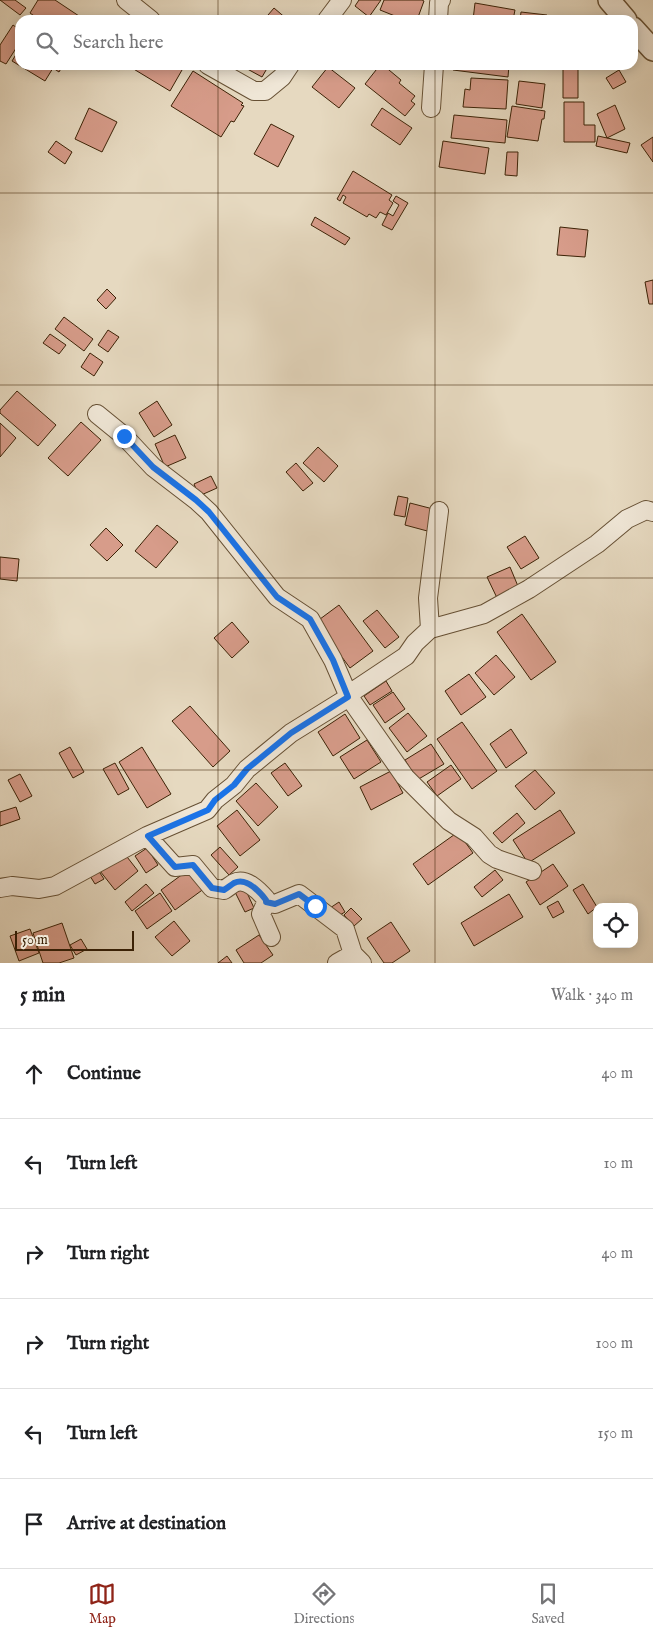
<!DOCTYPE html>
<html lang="en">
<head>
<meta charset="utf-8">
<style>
	body { margin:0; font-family:"IM FELL English",serif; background:#f2f2f2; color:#202124 }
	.controls { position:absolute; right:15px; bottom:15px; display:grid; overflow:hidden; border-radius:10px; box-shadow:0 2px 12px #0003 }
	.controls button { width:45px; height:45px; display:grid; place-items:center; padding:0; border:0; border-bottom:1px solid #e0e0e0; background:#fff; color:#202124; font:25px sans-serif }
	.scale { position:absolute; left:15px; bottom:12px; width:119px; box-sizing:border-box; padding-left:5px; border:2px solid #3c2206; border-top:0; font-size:14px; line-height:18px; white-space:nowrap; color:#3c2206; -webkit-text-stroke:4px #efe6d6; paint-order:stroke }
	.stop { position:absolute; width:15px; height:15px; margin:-11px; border:4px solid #1a73e8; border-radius:50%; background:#fff }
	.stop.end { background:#1a73e8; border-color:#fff; box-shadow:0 1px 5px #0008 }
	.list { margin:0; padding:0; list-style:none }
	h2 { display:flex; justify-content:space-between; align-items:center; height:65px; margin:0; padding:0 20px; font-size:21px }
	h2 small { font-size:16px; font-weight:400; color:#757577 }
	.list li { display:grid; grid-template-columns:32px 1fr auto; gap:15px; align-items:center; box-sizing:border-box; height:90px; padding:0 20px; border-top:1px solid #e0e0e0 }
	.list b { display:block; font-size:19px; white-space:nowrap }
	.list em { font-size:16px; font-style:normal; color:#757577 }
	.icon { flex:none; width:28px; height:28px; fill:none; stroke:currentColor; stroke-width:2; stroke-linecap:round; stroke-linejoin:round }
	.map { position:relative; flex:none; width:653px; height:963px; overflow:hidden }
	.search { position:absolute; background:#fff; box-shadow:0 2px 12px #0003; left:15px; right:15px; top:15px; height:55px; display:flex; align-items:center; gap:12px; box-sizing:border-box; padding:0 18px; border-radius:15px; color:#757577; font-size:19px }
	.sheet { height:605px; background:#fff }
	nav { display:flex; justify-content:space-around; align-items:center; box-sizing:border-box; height:70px; border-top:1px solid #e0e0e0; background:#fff; font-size:14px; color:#757577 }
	nav a { display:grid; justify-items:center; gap:2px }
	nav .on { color:#8f2418 }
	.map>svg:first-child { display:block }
	.building { fill:#d79c8a; stroke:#3c2206 }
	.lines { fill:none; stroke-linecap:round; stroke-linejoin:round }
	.minor-casing { stroke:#665034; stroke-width:20 }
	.tertiary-casing { stroke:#665034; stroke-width:24 }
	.minor { stroke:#efe6d6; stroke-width:18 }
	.tertiary { stroke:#efe6d6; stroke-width:21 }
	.route { stroke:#1a73e8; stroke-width:6 }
	.grid { fill:none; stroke:#3c2206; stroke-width:1; stroke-opacity:0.55 }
</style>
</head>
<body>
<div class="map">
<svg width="653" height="963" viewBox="0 0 653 963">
	<rect width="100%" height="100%" fill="#e6d9c0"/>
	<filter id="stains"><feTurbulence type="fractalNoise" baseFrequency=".004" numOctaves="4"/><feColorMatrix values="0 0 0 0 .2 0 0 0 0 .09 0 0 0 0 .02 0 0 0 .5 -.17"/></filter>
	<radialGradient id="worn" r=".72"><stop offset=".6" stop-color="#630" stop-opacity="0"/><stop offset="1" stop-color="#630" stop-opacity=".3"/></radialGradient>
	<path class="building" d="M0,0H15L26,8L20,15Z
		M38,0H55L85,20H40L30,13Z
		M359,0H381L369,17L355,6Z
		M384,0H422L424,1L417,20H405L380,10Z
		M475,3L515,10L513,20H473Z
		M274,8L288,20H273L268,15Z
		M521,12L547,15L546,20H520Z
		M13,25L20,30V42L6,64L0,61V45Z
		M20,48V65H63L59,72L53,68L45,81L12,61Z
		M127,65H173L182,70L170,91Z
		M240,65H269L262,77Z
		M380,65H383L401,80L399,83L415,96L411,101L415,104L405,116L365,84Z
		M454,65H509L508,77L453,70Z
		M563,65H578V98H563Z
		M328,67L355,88L339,108L312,87Z
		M619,70L626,82L613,89L606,78Z
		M193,71L243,103L241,105L244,106L234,122L231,121L221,137L171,106Z
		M471,78L508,80L506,109L463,107L465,89L470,90Z
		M519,81L545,84L542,108L516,104Z
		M564,102H584V125H595V142H564Z
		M615,105L625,129L607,138L597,114Z
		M512,106L545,111L544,119H542L538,141L507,137Z
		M89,108L117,122L102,152L75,139Z
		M382,108L412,128L400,145L371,125Z
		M454,115L507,120L505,143L451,138Z
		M271,124L294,136L278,167L254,154Z
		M598,136L630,143L627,153L596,146Z
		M653,137V162L641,145Z
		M56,141L72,152L65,164L48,152Z
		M443,141L489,148L485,174L439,167Z
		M507,152H518L517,176L505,175Z
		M353,171L392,195L389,200L393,203L386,215L380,212L376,218L369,214L367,217L343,203L346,197L343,195L340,201L337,199Z
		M396,196L408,203L392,230L382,225L388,213L393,216L399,205L393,201Z
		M315,217L350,238L345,245L311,225Z
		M560,227L588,230L585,257L557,255Z
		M653,280V304H649L645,282Z
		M107,289L116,298L106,309L97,300Z
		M64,317L93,339L84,351L55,329Z
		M108,330L119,337L108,352L98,345Z
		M50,334L66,345L59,354L43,343Z
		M90,353L103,362L94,376L81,367Z
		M17,391L56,425L38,446L0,413V410Z
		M157,401L172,425L154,437L139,413Z
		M81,422L101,440L68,476L48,458Z
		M0,423L16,438L0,457Z
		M175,435L186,458L165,467L155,444Z
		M318,447L338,466L324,482L303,463Z
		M296,463L313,483L303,491L286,472Z
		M211,476L217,488L199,496L194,484Z
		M398,496L408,498L405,517L394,515Z
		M410,503L437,510L431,532L405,525Z
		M157,525L178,542L156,568L135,551Z
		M106,528L123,545L107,561L90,545Z
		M525,536L539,558L521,569L507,547Z
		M0,557L19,559L17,581L0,579Z
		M510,567L520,591L498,600L487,577Z
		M339,605L373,651L350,668L316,622Z
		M377,610L399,637L385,648L363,621Z
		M522,614L556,662L531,680L497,632Z
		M232,622L249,642L232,658L214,638Z
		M496,655L515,677L494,695L475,673Z
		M469,674L486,697L461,715L445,691Z
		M386,681L392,691L370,705L364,696Z
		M393,692L405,709L385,723L373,705Z
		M190,706L230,751L213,767L172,721Z
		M408,713L427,736L407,752L389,728Z
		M345,714L360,738L333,756L318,732Z
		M462,722L497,771L472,789L437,739Z
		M511,729L527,753L506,768L490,744Z
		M367,740L381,762L354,779L340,757Z
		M431,744L444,764L417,780L405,760Z
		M70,747L84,772L73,778L59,753Z
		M142,747L171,794L147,808L119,762Z
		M115,763L129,789L118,795L103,769Z
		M285,763L302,786L288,796L271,773Z
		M451,765L461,779L437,796L427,782Z
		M535,770L555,793L535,810L515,786Z
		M391,771L403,793L371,810L360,787Z
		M20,774L32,796L20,802L8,780Z
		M256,783L278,807L258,826L236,801Z
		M16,807L20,819L0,826V812Z
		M237,810L260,840L240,856L217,826Z
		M560,810L575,833L528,863L513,840Z
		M517,813L525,823L502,843L493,833Z
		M458,832L473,853L428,885L413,864Z
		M220,847L238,867L229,875L211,855Z
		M147,848L158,865L146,873L135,856Z
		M124,853L138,871L115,890L100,871Z
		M553,864L568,886L540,905L526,882Z
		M191,868L205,888L175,910L161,890Z
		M98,870L104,879L95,884L90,876Z
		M495,870L503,880L482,897L474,887Z
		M146,884L154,893L132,911L125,902Z
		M243,884L254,908L245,912L233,888Z
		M583,884L597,907L588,914L573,890Z
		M160,893L172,911L147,929L135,911Z
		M509,894L523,917L474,946L461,923Z
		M558,901L564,912L553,918L547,907Z
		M339,902L345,912L333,919L327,910Z
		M351,908L362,919L354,926L344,915Z
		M174,921L190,941L172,956L155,937Z
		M391,922L410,951L392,963H384L367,938Z
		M62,923L74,958L59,963H43L33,933Z
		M30,929L39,953L19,961L10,936Z
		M259,935L273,955L261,963H244L236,950Z
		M81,939L87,949L76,955L70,945Z
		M227,956L232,963H218Z"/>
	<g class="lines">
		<g class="minor-casing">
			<path id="minor" d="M126,0L151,20
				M327,20L342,0
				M438,20L439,3L441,0
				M208,65L254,91H265L282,77L290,65
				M431,108L434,65
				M439,511L428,598L430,629L415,643L406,656L355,690L349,697L405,777L449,821L474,837L489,854L497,859L532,871
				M430,629L484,614L529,589L597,544L627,519L646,510L653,512
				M147,836L175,867L193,865L212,888L224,890C227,888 231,885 234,883C246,877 259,891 266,899L265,905L261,914L271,937
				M0,888L12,886L39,889L55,886L147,836L207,810L215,800L234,785L247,769L291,733L349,697L333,660L310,619L277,597L209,512L196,500L153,467L124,436L97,414
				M266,902L275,904L299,894L345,929L353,954L362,963
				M337,963L353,954"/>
		</g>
		<g class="tertiary-casing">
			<path id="tertiary" d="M609,0L626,20
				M633,28L653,50"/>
		</g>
		<use href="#minor" class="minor"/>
		<use href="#tertiary" class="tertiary"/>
	</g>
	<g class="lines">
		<path class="route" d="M124,436L153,467L196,500L209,512L277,597L310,619L333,660L348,697L291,733L247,769L234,785L215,800L208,810L148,836L175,867L193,865L212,888L224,890C227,888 231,885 234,883C246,877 259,891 266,900V902L275,904L299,894L315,906"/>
	</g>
	<path class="grid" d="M218,0V20M435,0V20M218,65V963M435,65V963M0,193H653M0,385H653M0,578H653M0,770H653"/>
	<rect width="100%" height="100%" filter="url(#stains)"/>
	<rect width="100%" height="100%" fill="url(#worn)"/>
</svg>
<div class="controls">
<button><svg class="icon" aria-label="locate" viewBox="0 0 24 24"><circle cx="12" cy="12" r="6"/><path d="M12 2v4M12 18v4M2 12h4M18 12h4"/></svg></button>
</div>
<div class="scale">50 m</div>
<div class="stop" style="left:315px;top:906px"></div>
<div class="stop end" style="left:124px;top:436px"></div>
<div class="search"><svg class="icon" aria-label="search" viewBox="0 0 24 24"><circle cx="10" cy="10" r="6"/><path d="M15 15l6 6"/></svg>Search here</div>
</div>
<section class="sheet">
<h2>5 min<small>Walk · 340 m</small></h2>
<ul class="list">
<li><svg class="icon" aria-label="ahead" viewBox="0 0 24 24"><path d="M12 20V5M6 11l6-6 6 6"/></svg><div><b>Continue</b></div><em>40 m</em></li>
<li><svg class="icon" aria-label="left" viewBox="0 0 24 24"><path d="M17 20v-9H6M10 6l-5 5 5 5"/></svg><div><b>Turn left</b></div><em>10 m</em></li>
<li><svg class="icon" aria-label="right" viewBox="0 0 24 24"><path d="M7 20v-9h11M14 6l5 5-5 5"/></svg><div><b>Turn right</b></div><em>40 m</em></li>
<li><svg class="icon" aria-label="right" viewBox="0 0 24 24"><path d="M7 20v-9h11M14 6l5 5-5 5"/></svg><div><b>Turn right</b></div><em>100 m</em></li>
<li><svg class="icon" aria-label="left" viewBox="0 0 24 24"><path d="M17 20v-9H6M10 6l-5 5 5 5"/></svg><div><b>Turn left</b></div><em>150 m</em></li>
<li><svg class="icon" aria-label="arrive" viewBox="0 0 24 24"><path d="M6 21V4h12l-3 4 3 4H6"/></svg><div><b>Arrive at destination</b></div></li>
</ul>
</section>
<nav>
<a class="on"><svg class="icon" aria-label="map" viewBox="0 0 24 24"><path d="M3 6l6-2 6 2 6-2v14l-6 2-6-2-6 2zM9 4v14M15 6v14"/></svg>Map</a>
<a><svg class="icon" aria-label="directions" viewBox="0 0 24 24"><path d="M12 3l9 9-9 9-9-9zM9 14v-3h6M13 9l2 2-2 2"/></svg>Directions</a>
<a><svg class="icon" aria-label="saved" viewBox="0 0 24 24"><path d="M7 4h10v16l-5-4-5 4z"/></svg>Saved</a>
</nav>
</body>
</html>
